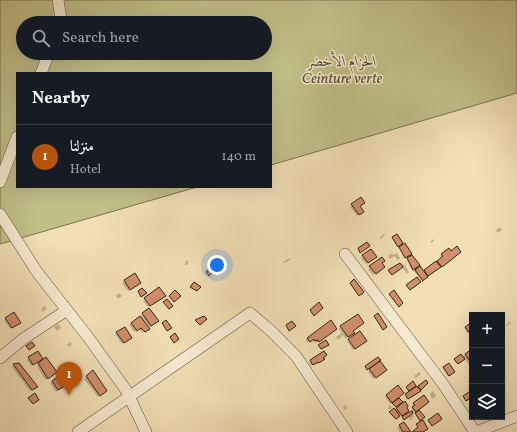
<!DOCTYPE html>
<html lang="en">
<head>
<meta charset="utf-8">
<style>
	body { margin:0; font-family:Vollkorn,Amiri,serif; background:#242831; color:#f1f3f6 }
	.controls { position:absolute; right:12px; bottom:12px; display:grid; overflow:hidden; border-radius:0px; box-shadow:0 4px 16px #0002 }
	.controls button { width:36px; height:36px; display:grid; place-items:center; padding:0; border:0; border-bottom:1px solid #363941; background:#171b24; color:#f1f3f6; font:20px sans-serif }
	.you { position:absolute; left:217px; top:265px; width:14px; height:14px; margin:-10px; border:3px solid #fff; border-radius:50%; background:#1a73e8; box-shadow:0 0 0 6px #1a73e833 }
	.badge { display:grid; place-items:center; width:26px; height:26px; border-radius:50%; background:#b45309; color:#fff; font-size:13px; font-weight:700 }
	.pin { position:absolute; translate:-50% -33px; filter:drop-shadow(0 1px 2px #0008) }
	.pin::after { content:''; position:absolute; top:21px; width:14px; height:12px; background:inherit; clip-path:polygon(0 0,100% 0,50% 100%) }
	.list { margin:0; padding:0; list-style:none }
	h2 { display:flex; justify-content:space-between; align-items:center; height:52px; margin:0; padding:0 16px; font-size:17px }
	h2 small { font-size:13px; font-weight:400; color:#9ea1a6 }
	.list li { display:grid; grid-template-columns:26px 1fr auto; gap:12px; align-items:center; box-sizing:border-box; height:64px; padding:0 16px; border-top:1px solid #363941 }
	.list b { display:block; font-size:15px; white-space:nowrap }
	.list p { margin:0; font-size:13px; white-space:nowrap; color:#9ea1a6 }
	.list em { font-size:13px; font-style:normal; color:#9ea1a6 }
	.icon { flex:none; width:22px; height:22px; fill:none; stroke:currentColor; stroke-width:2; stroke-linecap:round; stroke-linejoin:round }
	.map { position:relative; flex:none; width:517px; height:432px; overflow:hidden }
	.search { position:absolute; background:#171b24; box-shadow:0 4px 16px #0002; left:16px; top:16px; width:256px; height:44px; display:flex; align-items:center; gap:10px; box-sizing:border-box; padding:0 14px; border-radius:22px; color:#9ea1a6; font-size:15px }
	.panel { position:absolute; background:#171b24; box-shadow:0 4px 16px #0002; left:16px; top:72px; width:256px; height:116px; border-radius:0px }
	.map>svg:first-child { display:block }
	.green { fill:#c2c089; stroke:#7c724e; fill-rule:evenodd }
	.shadow { fill:#0003 }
	.building { fill:#d18f6b; stroke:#352314 }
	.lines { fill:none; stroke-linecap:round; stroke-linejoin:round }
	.minor-casing { stroke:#64523c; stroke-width:12 }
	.minor { stroke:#f7ead0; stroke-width:11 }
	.labels { text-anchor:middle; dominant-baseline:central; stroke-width:3; stroke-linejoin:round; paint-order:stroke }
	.park-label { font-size:15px; font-style:italic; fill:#584a31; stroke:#f7ead0 }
</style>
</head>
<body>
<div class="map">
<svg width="517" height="432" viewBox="0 0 517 432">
	<rect width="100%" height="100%" fill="#f2dfb6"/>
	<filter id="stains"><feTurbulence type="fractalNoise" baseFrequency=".005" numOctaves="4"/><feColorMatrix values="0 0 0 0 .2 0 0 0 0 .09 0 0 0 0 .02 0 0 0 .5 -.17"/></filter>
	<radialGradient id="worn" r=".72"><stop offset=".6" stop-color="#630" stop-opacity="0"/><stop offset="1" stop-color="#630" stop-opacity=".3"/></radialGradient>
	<path class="green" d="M0,0H517V93L271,165V73H17V187H197L0,244ZM23,23H265V53H23Z"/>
	<path class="shadow" d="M352,205L359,207L361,213L357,216L350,207Z
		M500,227L502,230L498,233L496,230Z
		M384,234L385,235L381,239L380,237Z
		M397,235L402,243L397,246L392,239Z
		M433,239L434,241L431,243L430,242Z
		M451,252L458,254L422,281L409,266L410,265L407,260L412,256L423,272L442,259L440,256L442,254Z
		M392,253L393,255L397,253L400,258L397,260L395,256L390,259L388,256Z
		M363,256L374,259L366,264L361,258Z
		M290,258V260L284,263L283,262Z
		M186,260L189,262L187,265H185Z
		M381,263V269L373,275L368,269L370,267Z
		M399,264L401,266L404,264L409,272L407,274L402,267L391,275L388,271Z
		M134,275L138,285L128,291L122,283Z
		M354,281L363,292L358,295L350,284Z
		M119,293L122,296L118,299L116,296Z
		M163,298L148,307L143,301L145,299Z
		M44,306L47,308L43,312L41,309Z
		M143,314L156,323L142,333L139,329L134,332L129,325Z
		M6,319L18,324L10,329L4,320Z
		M510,322L511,323L507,326L506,325Z
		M472,323V339L465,328Z
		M58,324L61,328L57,331L54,327Z
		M341,327L352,331V334L346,339L343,335L338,340L336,337L342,333L339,329Z
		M334,330L317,343L315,341L313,342L312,340L307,343L306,340L308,338Z
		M117,332L129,339L122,344L115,334Z
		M349,339L364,342L353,350L347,341Z
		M70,342L72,344L69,347L67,345Z
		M472,350V369L464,358L456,363L454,360L461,356L462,357Z
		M38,352L54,374L45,380L37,366L42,359L31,366L27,360Z
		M322,358L321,361L316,365L315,363L311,366L309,363L311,361Z
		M449,364L454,372L448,376L443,369Z
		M14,365L37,387L35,389L30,391L12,367Z
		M370,370L383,372L373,379L368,372Z
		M92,372L104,392L98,397L84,379Z
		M419,372L421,374L416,378L414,376Z
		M52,381L68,384L56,392L50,383Z
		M426,381L423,388L413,396L412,395L407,399L405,396L409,393L406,388L413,383L417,387Z
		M433,391L436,396L432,399L430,394Z
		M387,395H401L390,404L385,397Z
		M414,403L426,404L413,413H412L414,416L410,420L408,416L403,419L402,418L412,411L411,410L414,407L412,405Z
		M346,405L347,408L345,410L343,407Z
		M390,405L392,408L389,410L388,408Z
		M396,409L405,413L395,419L390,413Z
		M404,423L410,432H400L397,428Z"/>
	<path class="building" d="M361,197L365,203L360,206L364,212L359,215L351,204Z
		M397,234L403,243L398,247L392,237Z
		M367,242L370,246L360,253L358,248Z
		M405,243L412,254L405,258L399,247Z
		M457,246L461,252L442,267L437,261L443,256L441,254L449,248L451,251Z
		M371,249L377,257L368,263L362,255Z
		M412,255L420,265L413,270L407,258Z
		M382,257L385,261L382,263L385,267L376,274L369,266Z
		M436,261L441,267L428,276L424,270Z
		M400,263L403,267L392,275L388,270Z
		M212,265L216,269L209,276L206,272Z
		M420,266L428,277L422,281H423L415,270Z
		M135,273L141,283L130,290L124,280Z
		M417,277L421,282L410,290L406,285Z
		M354,279L364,292L359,296L350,283Z
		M194,282L201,287L197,291L190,287Z
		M159,287L166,296L150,306L144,298Z
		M142,288L147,293L141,297L138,291Z
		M175,290L181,296L174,302L169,296Z
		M394,290L403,303L399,307L389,294Z
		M167,299L173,306L169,309L163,302Z
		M319,302L323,308L314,316L310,310Z
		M149,308L159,321L151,326L142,313Z
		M14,312L21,323L12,328L5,318Z
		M378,313L387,327L383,330L374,316Z
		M358,314L364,323L353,331L355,333L348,337L340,326Z
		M140,316L150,329L145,332L141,328L137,331L131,323Z
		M204,316L207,319L200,325L195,320Z
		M166,320L172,328L167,331L162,323Z
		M331,320L337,329L319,342L318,340L315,341L314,339L310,342L307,338Z
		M292,321L296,326L289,331L286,325Z
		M472,322V329L468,332L465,327Z
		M125,327L132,338L124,343L116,332Z
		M360,331L367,341L355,349L348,339Z
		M175,333L179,339L174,343L170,337Z
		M326,340L329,345L321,349L318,345Z
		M32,342L35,346L29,350L26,346Z
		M472,349V364L465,354Z
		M38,351L43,359L33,365L28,357Z
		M324,351L327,355L323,358L325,359L319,363L318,362L313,365L310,360Z
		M461,354L465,359L458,364L454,359Z
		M46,357L57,372L48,379L38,363Z
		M378,357L381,360L367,370L365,366Z
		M380,361L387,370L376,378L369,369Z
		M19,363L38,387L32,390L13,364Z
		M449,363L455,372L449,376L443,367Z
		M93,370L107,391L100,396L86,376Z
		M64,372L71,382L58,390L52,381Z
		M426,380L428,383L421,390L418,386Z
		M413,381L416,386L409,391L406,387Z
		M398,385L404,393L392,403L386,395Z
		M417,386L421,391L408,399L405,394Z
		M469,392L472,397L466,401L463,396Z
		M35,393L39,400L33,404L28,398Z
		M424,395L429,402L416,412L412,407L415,405L413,403Z
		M399,398L403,402L396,407L392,403Z
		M405,401L408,406L407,408L409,411L402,416L396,408Z
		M394,408L400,416L396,419L389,412Z
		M419,410L425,417L420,421L415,413Z
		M412,411L413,413L404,420L402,416Z
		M438,413L442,419L432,426L428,420Z
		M423,420L428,429L423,432H412L418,427L416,424Z
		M404,422L411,432H403L399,425Z"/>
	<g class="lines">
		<g class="minor-casing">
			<path id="minor" d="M58,0L61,19L60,23
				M41,73L49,53
				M0,182L17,137
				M0,214L37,272L88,337L126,390L146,432
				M345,254L443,384L475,432
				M0,358L23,339L67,310
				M78,432L250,313L270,330L296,356L347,432
				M476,432L517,416"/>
		</g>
		<use href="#minor" class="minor"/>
	</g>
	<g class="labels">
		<g class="park-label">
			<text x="342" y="62">الحزام الأخضر<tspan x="342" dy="17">Ceinture verte</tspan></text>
		</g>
	</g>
	<rect width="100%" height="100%" filter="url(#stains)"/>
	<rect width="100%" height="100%" fill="url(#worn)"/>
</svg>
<div class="controls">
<button>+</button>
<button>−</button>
<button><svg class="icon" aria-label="layers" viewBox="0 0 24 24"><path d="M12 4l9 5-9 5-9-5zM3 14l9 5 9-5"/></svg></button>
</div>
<div class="you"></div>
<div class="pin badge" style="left:69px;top:395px">1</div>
<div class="search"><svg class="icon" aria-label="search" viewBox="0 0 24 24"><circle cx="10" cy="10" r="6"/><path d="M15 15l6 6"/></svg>Search here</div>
<section class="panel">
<h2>Nearby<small></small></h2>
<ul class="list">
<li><span class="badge">1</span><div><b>منزلنا</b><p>Hotel</p></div><em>140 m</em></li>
</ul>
</section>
</div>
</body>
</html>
